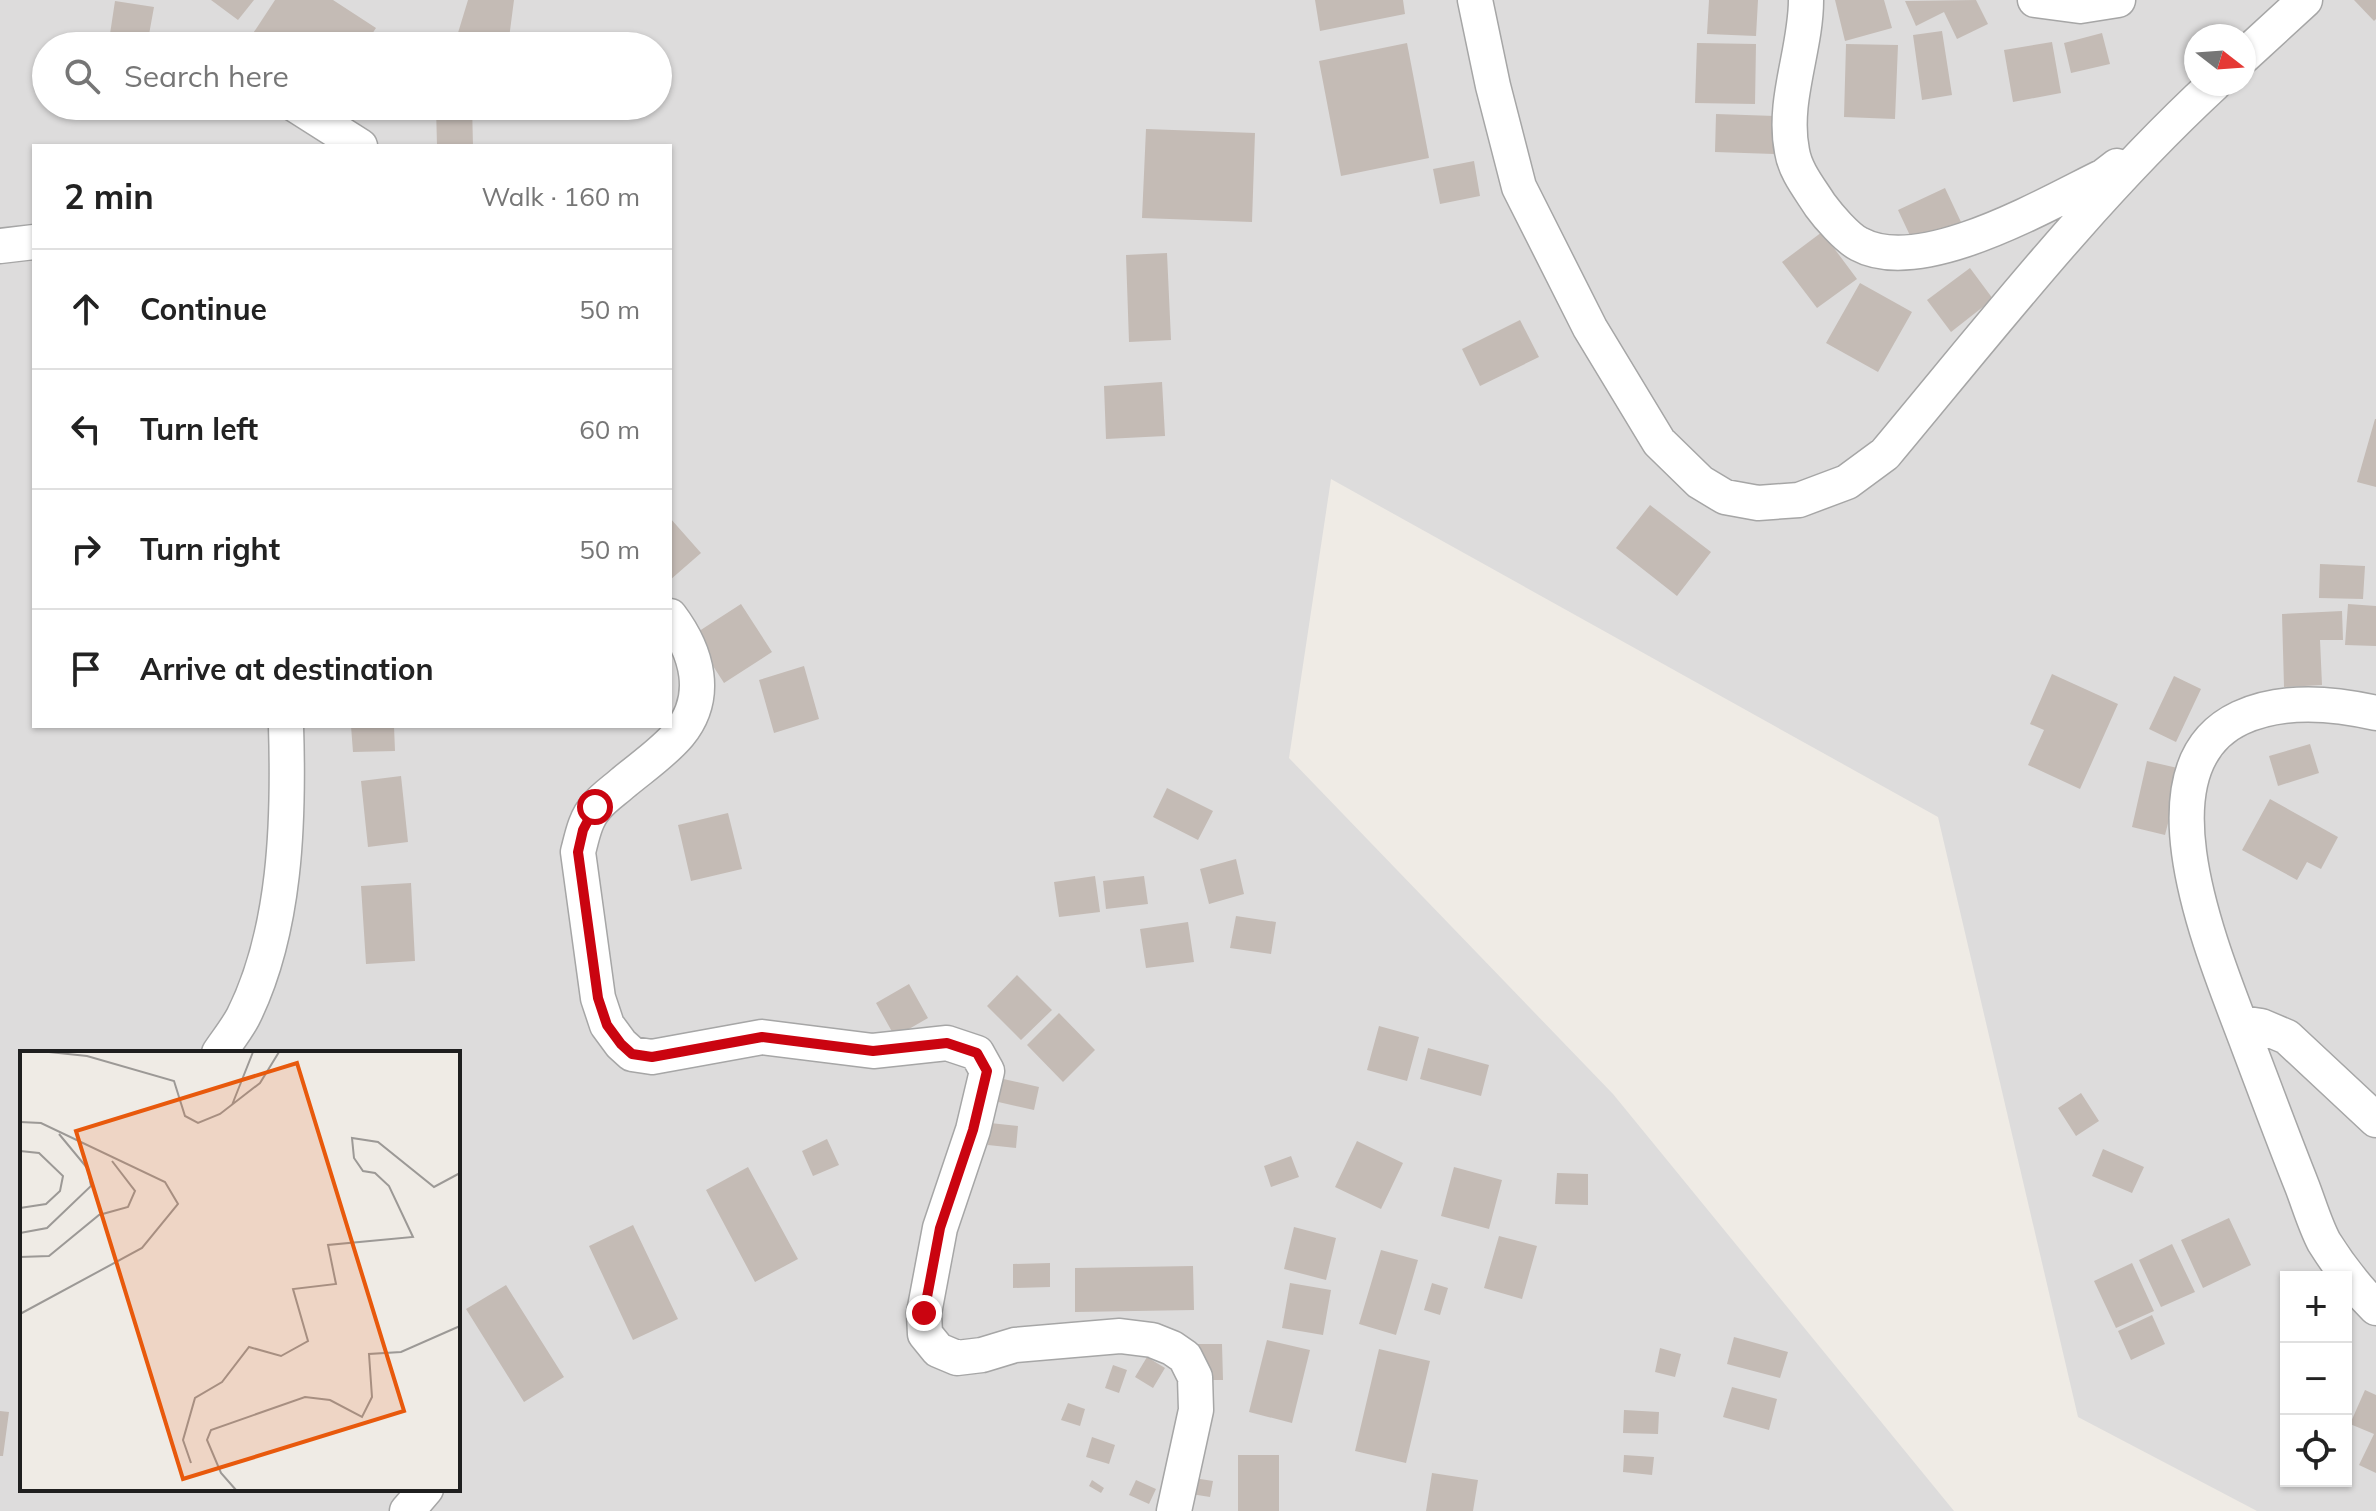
<!DOCTYPE html>
<html lang="en">
<head>
<meta charset="utf-8">
<style>
	body { margin:0; font-family:Mulish,sans-serif; background:#f2f2f2; color:#222 }
	.controls { position:absolute; right:24px; bottom:24px; display:grid; overflow:hidden; border-radius:0px; box-shadow:0 2px 6px #0004 }
	.controls button { width:72px; height:72px; display:grid; place-items:center; padding:0; border:0; border-bottom:2px solid #e0e0e0; background:#fff; color:#222; font:40px sans-serif }
	.compass { position:absolute; left:2184px; top:24px; width:72px; height:72px; border-radius:50%; background:#fff; box-shadow:0 2px 6px #0004; rotate:107deg }
	.stop { position:absolute; width:24px; height:24px; margin:-18px; border:6px solid #ca0410; border-radius:50%; background:#fff }
	.stop.end { background:#ca0410; border-color:#fff; box-shadow:0 2px 8px #0008 }
	.list { margin:0; padding:0; list-style:none }
	h2 { display:flex; justify-content:space-between; align-items:center; height:104px; margin:0; padding:0 32px; font-size:34px }
	h2 small { font-size:26px; font-weight:400; color:#767676 }
	.list li { display:grid; grid-template-columns:52px 1fr auto; gap:24px; align-items:center; box-sizing:border-box; height:120px; padding:0 32px; border-top:2px solid #e0e0e0 }
	.list b { display:block; font-size:30px; white-space:nowrap }
	.list em { font-size:26px; font-style:normal; color:#767676 }
	.icon { flex:none; width:44px; height:44px; fill:none; stroke:currentColor; stroke-width:2; stroke-linecap:round; stroke-linejoin:round }
	.map { position:relative; flex:none; width:2376px; height:1511px; overflow:hidden }
	.search { position:absolute; background:#fff; box-shadow:0 2px 6px #0004; left:32px; top:32px; width:640px; height:88px; display:flex; align-items:center; gap:20px; box-sizing:border-box; padding:0 28px; border-radius:44px; color:#767676; font-size:30px }
	.panel { position:absolute; background:#fff; box-shadow:0 2px 6px #0004; left:32px; top:144px; width:640px; height:584px; border-radius:0px }
	.map>svg:first-child { display:block }
	.residential { fill:#dddcdc; fill-rule:evenodd }
	.building { fill:#c4bbb5 }
	.lines { fill:none; stroke-linecap:round; stroke-linejoin:round }
	.street-casing { stroke:#a6a6a6; stroke-width:37 }
	.street { stroke:#fff; stroke-width:34 }
	.route { stroke:#ca0410; stroke-width:10 }
	.inset-road { fill:none; stroke:#9c9996; stroke-width:2 }
	.view { fill:#e8590c; fill-opacity:0.15; stroke:#e8590c; stroke-width:4 }
	.inset-edge { fill:none; stroke:#1f1f1f; stroke-width:4 }
</style>
</head>
<body>
<div class="map">
<svg width="2376" height="1511" viewBox="0 0 2376 1511">
	<rect width="100%" height="100%" fill="#efebe5"/>
	<path class="residential" d="M0,0H2376V1511H2257L2078,1417L1938,817L1331,479L1289,758L1613,1094L1954,1511H0ZM2196,36H2244V84H2196ZM46,46H658V106H46ZM34,146H670V726H34ZM22,1053H458V1489H22ZM2286,1277H2346V1481H2286Z"/>
	<path class="building" d="M211,0H254L238,20Z
		M275,0H333L376,28L364,46H255L248,41Z
		M468,0H514L508,46H454Z
		M1315,0H1403L1405,14L1320,31Z
		M1709,0H1758L1756,36L1707,34Z
		M1835,0H1884L1892,28L1845,41Z
		M1976,0L1988,24L1957,39L1944,12L1916,26L1905,1Z
		M2354,0H2376V19L2374,21Z
		M115,1L154,7L148,40L110,34Z
		M1942,31L1952,95L1922,100L1913,35Z
		M2102,33L2110,64L2071,73L2064,43Z
		M2052,42L2061,93L2013,102L2004,50Z
		M1407,43L1429,158L1341,176L1319,61Z
		M1697,43L1756,44L1755,104L1695,103Z
		M1846,44L1898,45L1895,119L1844,117Z
		M436,106H472L473,146H437Z
		M1716,114L1775,116L1774,154L1715,152Z
		M1146,129L1255,133L1252,222L1142,218Z
		M1474,161L1480,196L1440,204L1433,169Z
		M1945,188L1961,222L1914,244L1898,210Z
		M1822,232L1857,279L1817,308L1782,262Z
		M1167,253L1171,340L1129,342L1126,255Z
		M1970,268L1993,299L1951,332L1927,300Z
		M1860,283L1912,312L1878,372L1826,343Z
		M1520,320L1539,357L1480,386L1462,349Z
		M1162,382L1165,436L1106,439L1104,386Z
		M2375,419H2376V487L2357,482Z
		M1650,505L1711,552L1677,596L1616,548Z
		M670,518L701,553L670,580Z
		M2320,564L2365,566L2363,599L2319,598Z
		M741,604L772,652L724,683L693,635Z
		M2348,604L2376,606V646L2345,645Z
		M2342,611L2343,640H2320L2322,685L2284,687L2282,614Z
		M804,666L819,719L774,733L759,680Z
		M2052,674L2118,704L2080,789L2028,765L2044,730L2030,724Z
		M2174,676L2201,689L2176,742L2149,729Z
		M351,726H394L395,751L353,752Z
		M2310,744L2319,773L2278,786L2269,756Z
		M2147,761L2182,769L2165,835L2132,827Z
		M401,776L408,842L368,847L361,781Z
		M1167,788L1213,811L1198,840L1153,817Z
		M2270,799L2338,837L2321,869L2307,862L2297,880L2242,850Z
		M728,813L742,869L691,881L678,825Z
		M1236,859L1244,894L1209,904L1200,869Z
		M1095,876L1100,912L1059,917L1054,882Z
		M1144,876L1148,904L1106,909L1103,881Z
		M411,883L415,961L366,964L361,886Z
		M1236,916L1276,922L1271,954L1230,948Z
		M1188,922L1194,962L1146,968L1140,929Z
		M1017,975L1052,1010L1021,1040L987,1006Z
		M909,984L928,1018L895,1037L876,1003Z
		M1059,1013L1095,1050L1063,1082L1027,1045Z
		M1379,1026L1419,1037L1407,1081L1367,1070Z
		M1428,1048L1489,1065L1481,1096L1420,1079Z
		M999,1078L1039,1087L1034,1110L994,1101Z
		M2081,1093L2099,1121L2076,1136L2058,1108Z
		M990,1123L1018,1126L1016,1148L988,1145Z
		M827,1139L839,1165L813,1176L802,1151Z
		M1357,1141L1403,1163L1381,1209L1335,1187Z
		M2103,1149L2144,1167L2132,1193L2092,1176Z
		M1291,1156L1299,1177L1271,1187L1264,1166Z
		M748,1167L798,1259L755,1282L706,1190Z
		M1454,1167L1502,1180L1489,1229L1441,1216Z
		M1557,1173L1588,1174V1205L1555,1204Z
		M2229,1218L2251,1265L2203,1288L2181,1240Z
		M633,1225L678,1319L633,1340L589,1246Z
		M1294,1227L1336,1238L1326,1280L1284,1269Z
		M1499,1236L1537,1246L1522,1299L1484,1288Z
		M2172,1244L2195,1292L2161,1307L2139,1260Z
		M1381,1250L1418,1260L1396,1335L1359,1324Z
		M1050,1263V1287L1013,1288V1264Z
		M2132,1263L2154,1311L2116,1328L2094,1281Z
		M1193,1266L1194,1310L1075,1312V1268Z
		M1290,1283L1331,1290L1323,1335L1282,1328Z
		M1432,1283L1448,1288L1440,1315L1424,1310Z
		M506,1285L564,1377L524,1402L466,1309Z
		M2152,1315L2165,1344L2131,1360L2118,1331Z
		M1734,1337L1788,1352L1780,1378L1727,1364Z
		M1267,1340L1310,1350L1292,1423L1249,1412Z
		M1198,1344H1222L1223,1380H1199Z
		M1660,1348L1681,1354L1675,1377L1655,1372Z
		M1379,1349L1430,1361L1406,1463L1355,1451Z
		M1147,1357L1165,1368L1153,1388L1135,1377Z
		M1113,1365L1127,1370L1119,1393L1105,1388Z
		M1732,1387L1777,1399L1769,1430L1723,1417Z
		M2365,1390L2376,1395V1473L2359,1465L2374,1434L2350,1424Z
		M1068,1403L1085,1409L1080,1426L1061,1420Z
		M1624,1410L1659,1412L1658,1434L1623,1433Z
		M0,1411L9,1412L3,1456H0Z
		M1092,1437L1115,1445L1109,1464L1086,1457Z
		M1238,1455H1279V1511H1238Z
		M1624,1455L1654,1457L1652,1475L1623,1472Z
		M1432,1473L1478,1480L1473,1511H1426Z
		M1194,1478L1213,1481L1210,1497L1191,1494Z
		M1092,1480L1104,1488L1101,1493L1089,1486Z
		M1136,1480L1156,1489L1149,1504L1129,1495Z"/>
	<g class="lines">
		<g class="street-casing">
			<path id="street" d="M1475,0L1493,86L1519,187L1590,328L1659,442L1700,482L1725,497L1758,503L1799,500L1847,482L1885,454C1991,327 2093,196 2214,84
				M1806,0C1806,50 1782,101 1792,151C1795,171 1810,189 1820,205C1828,216 1847,238 1859,244C1921,278 2046,204 2104,176L2117,166
				M2035,0L2080,6L2118,0
				M2244,56L2305,0
				M297,106L360,146
				M0,246L34,242
				M670,616C697,652 710,696 679,734C664,752 642,767 624,782C615,790 603,798 596,807C585,819 582,837 578,852L598,998L607,1025L621,1044L632,1054L652,1057L762,1037L873,1051L947,1043L977,1053L987,1071L973,1130L940,1228L924,1313L925,1334L938,1350L957,1358L982,1355L1015,1345L1120,1336L1152,1340L1172,1348L1185,1357L1195,1377L1196,1410L1174,1511
				M2376,713C2333,703 2281,699 2240,718C2129,770 2221,970 2250,1050C2267,1095 2284,1141 2302,1186C2309,1204 2315,1225 2324,1242C2339,1266 2356,1288 2376,1308
				M2241,1023L2261,1026L2287,1037L2376,1120
				M219,1053C227,1041 236,1030 243,1017C286,931 289,821 286,726
				M407,1511L426,1489"/>
		</g>
		<use href="#street" class="street"/>
	</g>
	<g class="lines">
		<path class="route" d="M595,807L583,830L578,852L598,998L607,1025L621,1044L632,1054L652,1057L762,1037L873,1051L947,1043L977,1053L987,1071L973,1130L940,1228L924,1313"/>
	</g>
	<g transform="translate(20 1051)">
		<rect width="440" height="440" fill="#efebe5"/>
		<path class="inset-road" d="M29,1L67,5L154,30L165,65L178,72L200,63L240,32L259,1M212,54L233,1M0,71L21,72L145,131L158,153L122,197L0,263M0,100L19,102L43,125L40,140L26,153L0,157M0,182L27,177L71,135L68,118L39,83M0,206L29,205L79,164L108,156L115,140L92,110M171,412L163,389L175,347L202,331L229,296L261,305L288,290L273,238L316,233L308,194L393,186L369,135L355,122L343,120L334,107L332,87L358,91L414,136L440,122M216,439L201,422L187,389L191,379L285,346L310,349L342,366L352,346L349,303L381,301L440,275"/>
		<path class="view" d="M277,12L384,360L163,428L56,80Z"/>
		<rect width="440" height="440" class="inset-edge"/>
	</g>
</svg>
<div class="controls">
<button>+</button>
<button>−</button>
<button><svg class="icon" aria-label="locate" viewBox="0 0 24 24"><circle cx="12" cy="12" r="6"/><path d="M12 2v4M12 18v4M2 12h4M18 12h4"/></svg></button>
</div>
<svg class="compass" viewBox="-18 -18 36 36"><path d="M0-13l5 13h-10z" fill="#e53935"/><path d="M0 13l5-13h-10z" fill="#767676"/></svg>
<div class="stop" style="left:595px;top:807px"></div>
<div class="stop end" style="left:924px;top:1313px"></div>
<div class="search"><svg class="icon" aria-label="search" viewBox="0 0 24 24"><circle cx="10" cy="10" r="6"/><path d="M15 15l6 6"/></svg>Search here</div>
<section class="panel">
<h2>2 min<small>Walk · 160 m</small></h2>
<ul class="list">
<li><svg class="icon" aria-label="ahead" viewBox="0 0 24 24"><path d="M12 20V5M6 11l6-6 6 6"/></svg><div><b>Continue</b></div><em>50 m</em></li>
<li><svg class="icon" aria-label="left" viewBox="0 0 24 24"><path d="M17 20v-9H6M10 6l-5 5 5 5"/></svg><div><b>Turn left</b></div><em>60 m</em></li>
<li><svg class="icon" aria-label="right" viewBox="0 0 24 24"><path d="M7 20v-9h11M14 6l5 5-5 5"/></svg><div><b>Turn right</b></div><em>50 m</em></li>
<li><svg class="icon" aria-label="arrive" viewBox="0 0 24 24"><path d="M6 21V4h12l-3 4 3 4H6"/></svg><div><b>Arrive at destination</b></div></li>
</ul>
</section>
</div>
</body>
</html>
